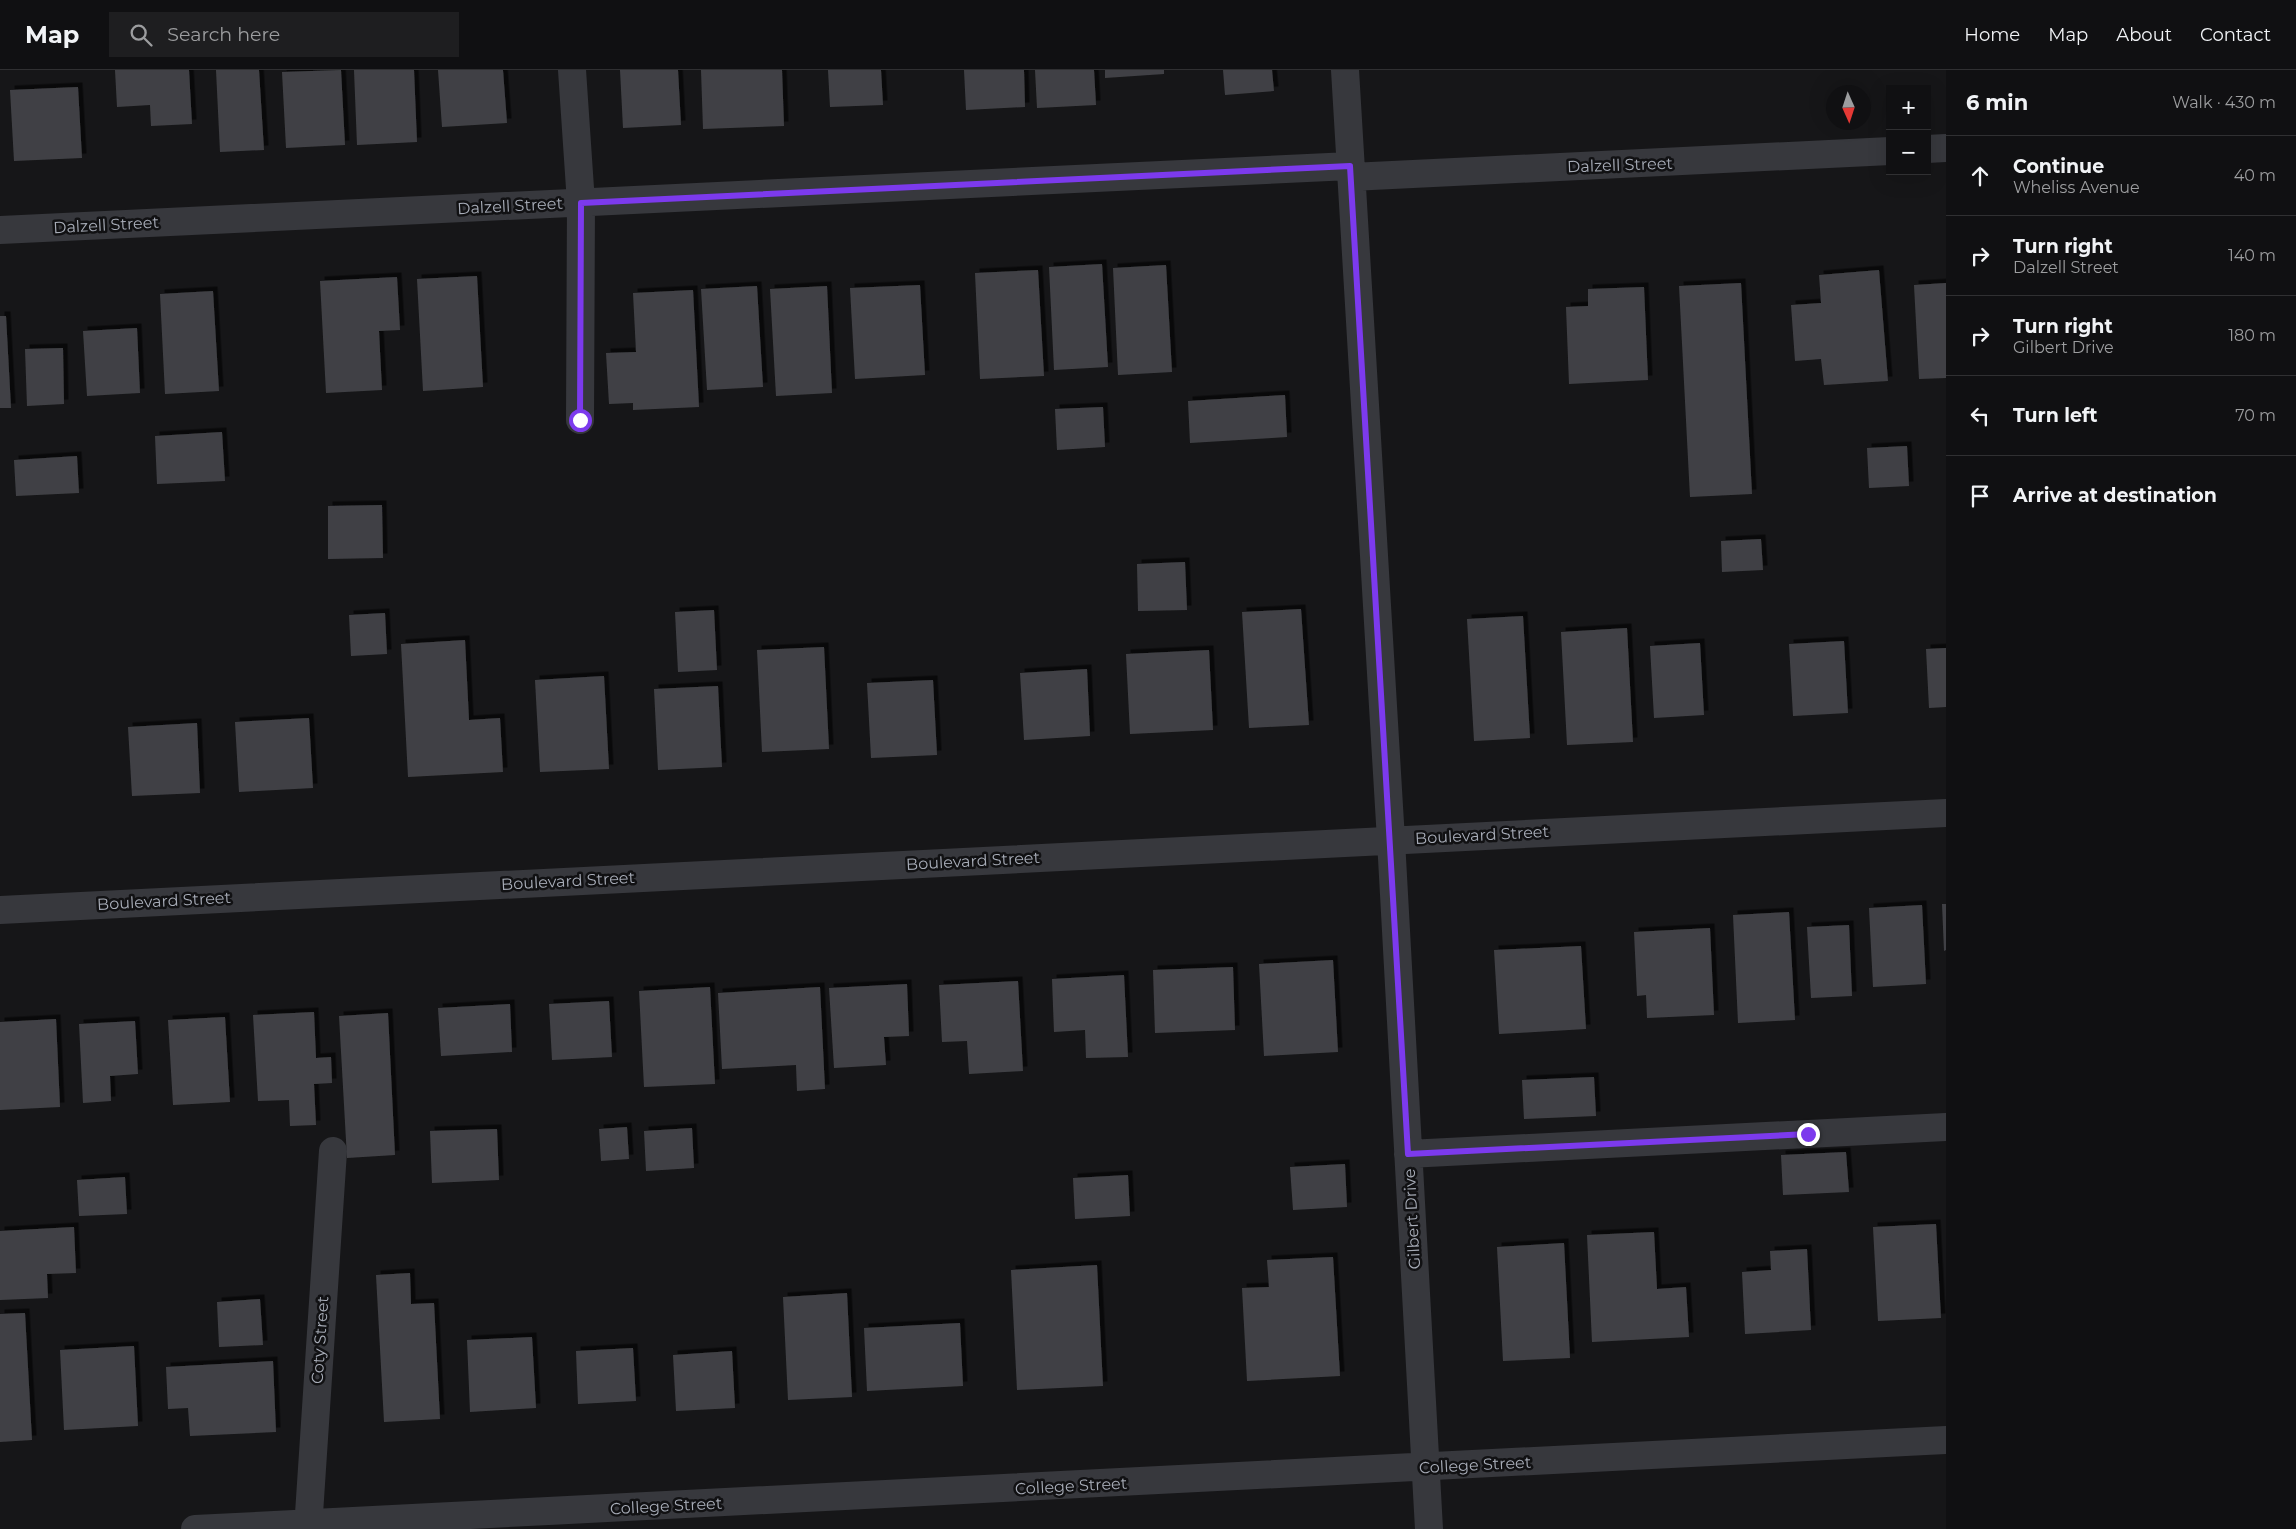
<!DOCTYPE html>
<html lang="en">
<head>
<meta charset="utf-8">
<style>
	body { margin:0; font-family:Montserrat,sans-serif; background:#1e1e20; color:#f1f3f6 }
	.controls { position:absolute; right:15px; top:15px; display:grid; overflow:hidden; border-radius:0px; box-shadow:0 5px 20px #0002 }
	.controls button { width:45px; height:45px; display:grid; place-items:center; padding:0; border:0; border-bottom:1px solid #303032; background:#101012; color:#f1f3f6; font:25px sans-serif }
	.compass { position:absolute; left:1826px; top:15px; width:45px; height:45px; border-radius:50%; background:#101012; box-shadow:0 5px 20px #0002; rotate:177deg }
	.stop { position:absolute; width:15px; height:15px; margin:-11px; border:4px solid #7c3aed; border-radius:50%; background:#fff }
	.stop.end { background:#7c3aed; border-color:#fff; box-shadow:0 1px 5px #0008 }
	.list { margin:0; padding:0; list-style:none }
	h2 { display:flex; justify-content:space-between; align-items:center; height:65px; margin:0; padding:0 20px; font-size:21px }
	h2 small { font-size:16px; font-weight:400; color:#9c9d9f }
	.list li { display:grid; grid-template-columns:32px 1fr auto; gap:15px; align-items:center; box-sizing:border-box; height:80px; padding:0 20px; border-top:1px solid #303032 }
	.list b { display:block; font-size:19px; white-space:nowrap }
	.list p { margin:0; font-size:16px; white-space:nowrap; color:#9c9d9f }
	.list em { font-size:16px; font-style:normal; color:#9c9d9f }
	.icon { flex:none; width:28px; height:28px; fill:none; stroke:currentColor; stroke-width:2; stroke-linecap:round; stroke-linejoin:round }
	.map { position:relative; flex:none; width:1946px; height:1459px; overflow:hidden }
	header { display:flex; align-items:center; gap:30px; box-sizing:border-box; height:70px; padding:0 25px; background:#101012; border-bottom:1px solid #303032 }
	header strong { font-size:24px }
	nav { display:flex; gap:28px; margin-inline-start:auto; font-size:18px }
	.search { width:350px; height:45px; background:#1e1e20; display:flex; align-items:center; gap:12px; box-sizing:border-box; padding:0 18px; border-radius:0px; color:#9c9d9f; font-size:19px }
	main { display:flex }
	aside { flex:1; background:#101012 }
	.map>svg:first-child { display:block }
	.building { fill:#404145; filter:url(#shadow) }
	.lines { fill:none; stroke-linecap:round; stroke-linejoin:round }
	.minor { stroke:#37383d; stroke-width:28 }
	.route { stroke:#7c3aed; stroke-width:6 }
	.labels { text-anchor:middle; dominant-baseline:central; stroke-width:5; stroke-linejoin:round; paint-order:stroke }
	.street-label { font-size:16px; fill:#a8adb8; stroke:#111113 }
</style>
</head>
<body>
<header>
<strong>Map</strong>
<div class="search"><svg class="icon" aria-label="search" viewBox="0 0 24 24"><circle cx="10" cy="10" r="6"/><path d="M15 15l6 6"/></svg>Search here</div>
<nav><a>Home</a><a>Map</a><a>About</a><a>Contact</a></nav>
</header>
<main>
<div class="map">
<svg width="1946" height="1459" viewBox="0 0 1946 1459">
	<defs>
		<filter id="shadow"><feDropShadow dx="4.5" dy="-4.5" stdDeviation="0" flood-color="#0009"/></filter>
	</defs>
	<rect width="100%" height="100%" fill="#161618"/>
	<path class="building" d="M115,0H189L192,54L151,56L150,35L117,37Z
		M216,0H259L264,80L220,82Z
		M341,0L345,75L286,78L282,2Z
		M354,0H414L417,72L357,75Z
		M438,0H503L507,53L442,57Z
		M620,0H678L681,55L623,58Z
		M701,0H782L784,56L703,59Z
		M828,0H881L883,35L830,37Z
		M964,0H1024L1025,37L966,40Z
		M1035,0H1094L1096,35L1037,38Z
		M1105,0H1164V4L1105,8Z
		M1223,0H1272L1274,21L1225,25Z
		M78,17L82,88L14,91L10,20Z
		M1102,194L1108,297L1054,300L1049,197Z
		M1166,195L1172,302L1118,305L1113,198Z
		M1038,200L1044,306L980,309L975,203Z
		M1879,200L1888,311L1824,315L1821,289L1795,291L1791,235L1821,233L1819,205Z
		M477,206L483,317L423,321L417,209Z
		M397,207L400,260L379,261L382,320L326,323L320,211Z
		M1741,213L1752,424L1690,427L1679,216Z
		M1946,213V308L1919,309L1914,215Z
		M920,215L925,305L855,309L850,218Z
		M757,216L763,317L707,320L701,219Z
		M827,216L832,323L776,326L770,219Z
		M1644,217L1648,310L1569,314L1566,237L1588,236V219Z
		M693,220L699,337L633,340V333L609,334L606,283L636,282L633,223Z
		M213,221L219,321L165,324L160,224Z
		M0,246H6L11,338H0Z
		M137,258L140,323L87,326L83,261Z
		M63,278L64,334L27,336L25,279Z
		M1285,325L1287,367L1190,373L1188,331Z
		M1103,337L1105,377L1057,380L1055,339Z
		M222,362L225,411L157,414L155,366Z
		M1907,376L1909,416L1869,418L1867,378Z
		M77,386L79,423L16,426L14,390Z
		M382,435L383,488L328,489V436Z
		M1761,469L1763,500L1722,502L1721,471Z
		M1185,492L1187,540L1138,541L1137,494Z
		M1301,539L1309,655L1249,658L1242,542Z
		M714,540L717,600L678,602L675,542Z
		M385,543L387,584L351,586L349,545Z
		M1523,546L1530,668L1474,671L1467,549Z
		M1627,558L1633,672L1567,675L1561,562Z
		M465,570L469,650L500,648L503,702L408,707L401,574Z
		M1844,571L1848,643L1793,646L1789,574Z
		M1700,573L1704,645L1654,648L1650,576Z
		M824,577L829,679L762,682L757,580Z
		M1946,578V637L1929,638L1926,579Z
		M1209,580L1213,660L1130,664L1126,584Z
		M1087,599L1090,666L1024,670L1020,603Z
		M604,606L609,699L540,702L535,610Z
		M933,610L937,685L871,688L867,613Z
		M718,616L722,697L658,700L654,619Z
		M309,648L313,718L239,722L235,652Z
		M197,653L200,723L132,726L128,657Z
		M1942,834H1946V880L1944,881Z
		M1922,835L1926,914L1873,917L1869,838Z
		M1789,842L1795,950L1738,953L1733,845Z
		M1849,855L1852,926L1811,928L1807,857Z
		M1710,858L1714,945L1647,948L1646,925L1637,926L1634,862Z
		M1581,876L1586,959L1499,964L1494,880Z
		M1333,890L1338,982L1264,986L1259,894Z
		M1233,897L1235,960L1155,963L1153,900Z
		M1124,905L1128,987L1086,988L1085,960L1054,962L1052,909Z
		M1018,911L1023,1001L969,1004L967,971L942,972L939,915Z
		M907,914L909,966L884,967L886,995L834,998L829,918Z
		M710,917L715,1014L644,1017L639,921Z
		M820,917L825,1019L797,1021L796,995L722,999L718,923Z
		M609,931L612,987L552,990L549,934Z
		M510,934L512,982L441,986L438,938Z
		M314,942L316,988L331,987L332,1013L314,1014L316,1055L290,1056L289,1030L258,1031L253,945Z
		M388,943L395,1085L347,1088L339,946Z
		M225,947L230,1032L173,1035L168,950Z
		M56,949L60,1037L0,1040V952Z
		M135,951L138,1004L110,1006L111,1031L83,1033L79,954Z
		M1594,1007L1596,1046L1524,1049L1522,1010Z
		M627,1057L629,1089L601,1091L599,1059Z
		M692,1058L694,1098L646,1101L644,1061Z
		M497,1059L499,1110L432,1113L430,1061Z
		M1846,1082L1849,1122L1783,1125L1781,1085Z
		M1345,1094L1347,1137L1293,1140L1290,1097Z
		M1128,1105L1130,1146L1075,1149L1073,1108Z
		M125,1107L127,1144L79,1146L77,1110Z
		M1936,1154L1941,1248L1878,1251L1873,1157Z
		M74,1157L76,1203L47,1204L48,1228L0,1230V1161Z
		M1654,1162L1657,1219L1686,1217L1689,1267L1592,1272L1587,1165Z
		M1564,1173L1570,1288L1503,1291L1497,1177Z
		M1807,1179L1811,1260L1745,1264L1742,1202L1771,1200L1770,1181Z
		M1333,1187L1340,1306L1247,1311L1242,1218L1269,1217L1267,1190Z
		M1097,1195L1103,1316L1017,1320L1011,1200Z
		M410,1203L411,1234L434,1233L440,1349L384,1352L376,1205Z
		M847,1223L852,1327L788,1330L783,1227Z
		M260,1229L263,1275L219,1277L217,1232Z
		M25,1243L32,1370L0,1372V1244Z
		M960,1253L963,1316L867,1321L864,1258Z
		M532,1267L536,1338L470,1342L467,1270Z
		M134,1276L138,1356L64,1360L60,1280Z
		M633,1278L636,1331L578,1334L576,1281Z
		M732,1281L735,1338L676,1341L673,1285Z
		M273,1291L276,1362L190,1366L188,1338L168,1339L166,1297Z"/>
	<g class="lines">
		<path class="minor" d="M572,0L581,133L580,350
			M1345,0L1391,770L1429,1459
			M1927,79L1946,78
			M1351,107L1890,81
			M0,160L1350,96
			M0,840L1946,743
			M1408,1084L1946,1057
			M195,1459L1946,1370
			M308,1459L333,1081"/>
	</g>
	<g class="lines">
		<path class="route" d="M580,350L581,133L1350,96L1408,1084L1808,1064"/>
	</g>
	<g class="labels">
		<g class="street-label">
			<text transform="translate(1620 95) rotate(-2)">Dalzell Street</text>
			<text transform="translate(510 136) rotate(-3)">Dalzell Street</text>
			<text transform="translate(106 155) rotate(-3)">Dalzell Street</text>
			<text transform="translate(1482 765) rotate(-3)">Boulevard Street</text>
			<text transform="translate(973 791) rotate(-3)">Boulevard Street</text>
			<text transform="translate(568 811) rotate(-3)">Boulevard Street</text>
			<text transform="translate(164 831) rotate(-3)">Boulevard Street</text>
			<text transform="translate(1412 1149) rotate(-93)">Gilbert Drive</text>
			<text transform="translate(320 1270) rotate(-86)">Coty Street</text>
			<text transform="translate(1475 1395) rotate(-3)">College Street</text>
			<text transform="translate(1071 1416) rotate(-3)">College Street</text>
			<text transform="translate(666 1436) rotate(-3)">College Street</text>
		</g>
	</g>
</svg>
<div class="controls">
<button>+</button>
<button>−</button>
</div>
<svg class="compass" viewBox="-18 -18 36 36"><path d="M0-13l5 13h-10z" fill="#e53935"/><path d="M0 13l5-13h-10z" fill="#9c9d9f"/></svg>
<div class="stop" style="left:580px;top:350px"></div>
<div class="stop end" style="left:1808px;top:1064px"></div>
</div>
<aside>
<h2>6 min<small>Walk · 430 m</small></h2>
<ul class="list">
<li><svg class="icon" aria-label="ahead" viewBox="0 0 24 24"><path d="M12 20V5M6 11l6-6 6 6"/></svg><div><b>Continue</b><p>Wheliss Avenue</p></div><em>40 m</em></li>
<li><svg class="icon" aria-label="right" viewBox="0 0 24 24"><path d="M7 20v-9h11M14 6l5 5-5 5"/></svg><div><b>Turn right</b><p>Dalzell Street</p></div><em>140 m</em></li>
<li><svg class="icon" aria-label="right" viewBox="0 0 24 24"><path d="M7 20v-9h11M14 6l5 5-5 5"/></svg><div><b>Turn right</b><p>Gilbert Drive</p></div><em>180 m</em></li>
<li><svg class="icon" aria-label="left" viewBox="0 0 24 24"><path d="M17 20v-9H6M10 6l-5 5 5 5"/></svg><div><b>Turn left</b></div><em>70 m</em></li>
<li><svg class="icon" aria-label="arrive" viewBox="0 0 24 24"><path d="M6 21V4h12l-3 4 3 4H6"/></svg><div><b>Arrive at destination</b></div></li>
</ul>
</aside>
</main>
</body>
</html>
